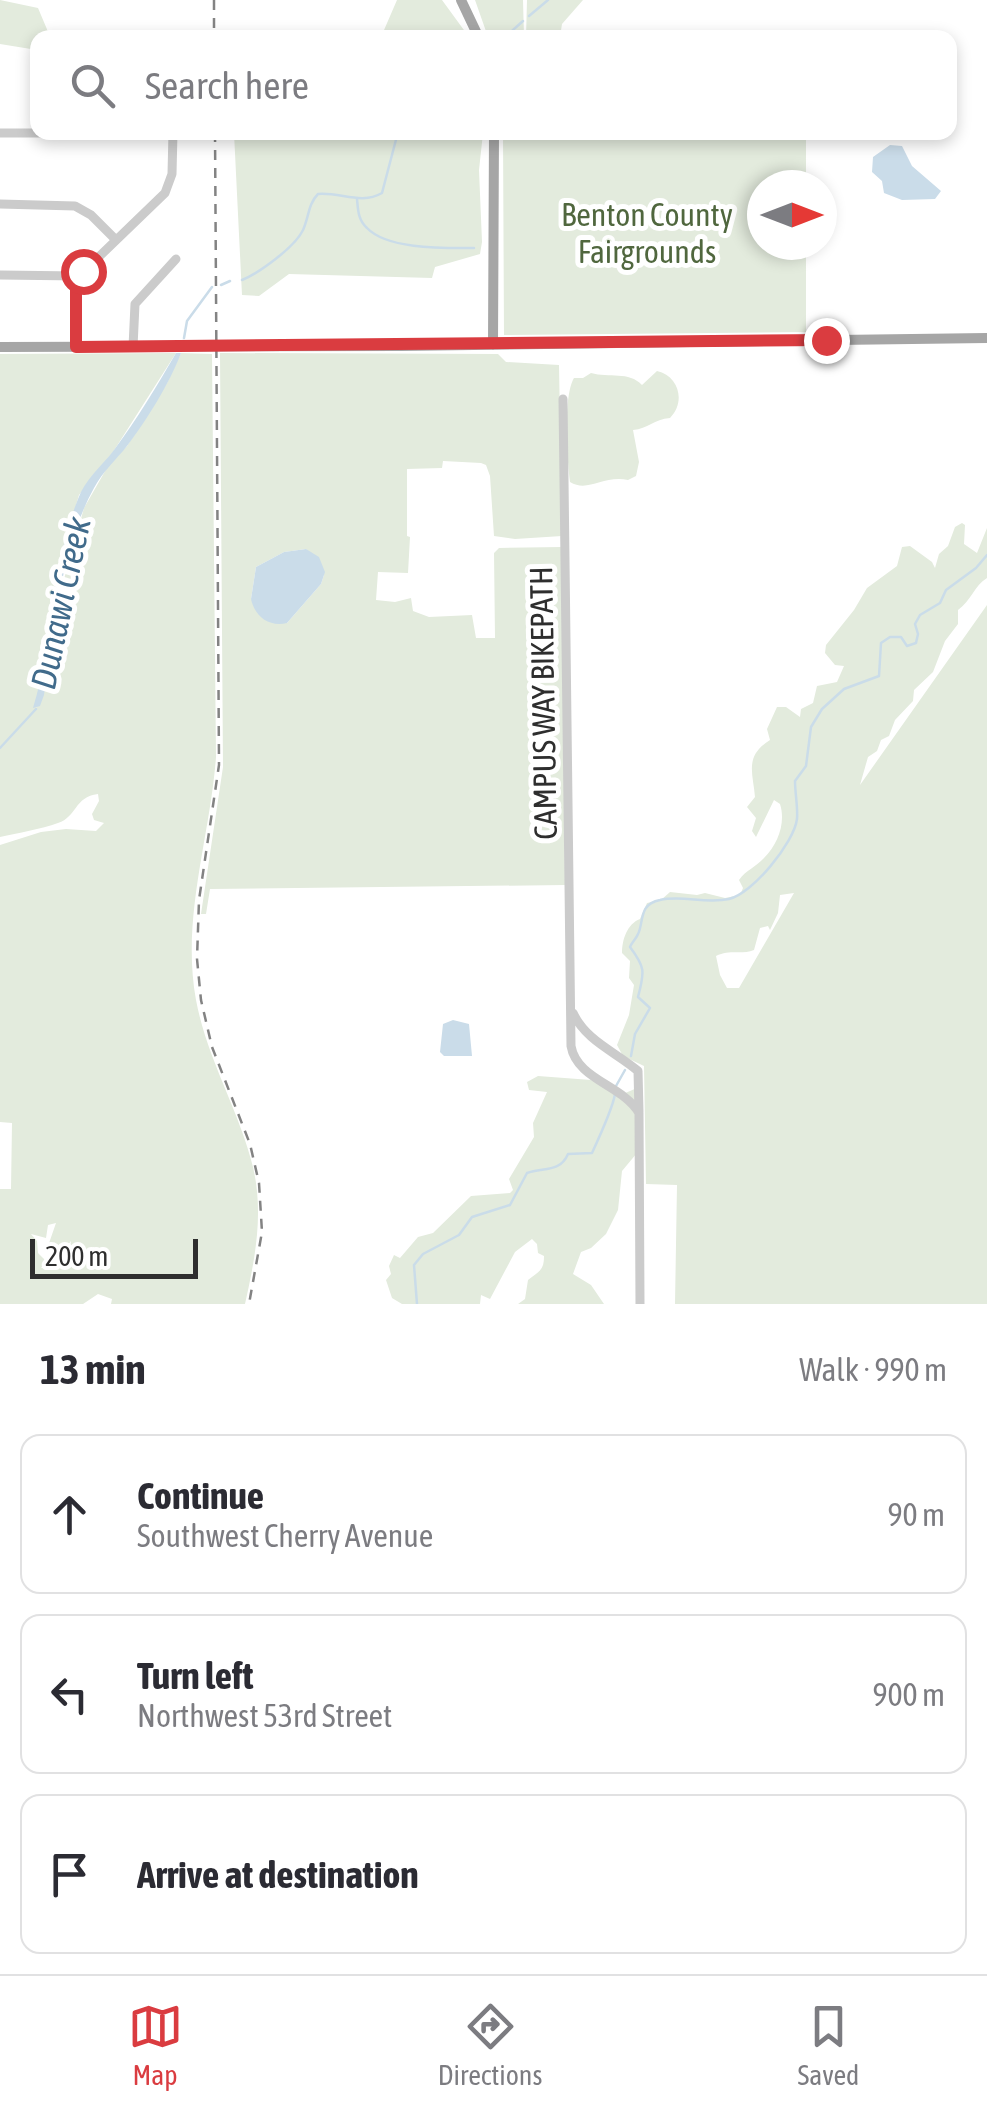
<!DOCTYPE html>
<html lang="en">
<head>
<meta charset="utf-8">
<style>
	body { margin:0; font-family:"Asap Condensed",sans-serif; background:#f7f7f7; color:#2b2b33 }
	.compass { position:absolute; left:747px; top:170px; width:90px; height:90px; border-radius:50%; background:#fff; box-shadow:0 5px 15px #0003; rotate:90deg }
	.scale { position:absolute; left:30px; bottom:25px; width:168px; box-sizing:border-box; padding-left:10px; border:5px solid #2e2e2e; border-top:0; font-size:28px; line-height:35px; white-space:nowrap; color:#2e2e2e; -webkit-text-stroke:8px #fff; paint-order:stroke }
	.stop { position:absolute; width:30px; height:30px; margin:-22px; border:8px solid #da3c40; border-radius:50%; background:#fff }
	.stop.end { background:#da3c40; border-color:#fff; box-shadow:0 2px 10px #0008 }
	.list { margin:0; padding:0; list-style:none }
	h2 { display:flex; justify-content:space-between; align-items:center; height:130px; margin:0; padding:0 40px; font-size:42px }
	h2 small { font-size:32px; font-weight:400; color:#7c7c81 }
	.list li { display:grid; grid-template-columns:65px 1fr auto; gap:30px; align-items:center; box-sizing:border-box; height:160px; margin:0 20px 20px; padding:0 20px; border:2px solid #e1e1e2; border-radius:20px }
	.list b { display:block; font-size:38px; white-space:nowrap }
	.list p { margin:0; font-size:32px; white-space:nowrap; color:#7c7c81 }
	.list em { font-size:32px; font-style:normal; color:#7c7c81 }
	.icon { flex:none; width:55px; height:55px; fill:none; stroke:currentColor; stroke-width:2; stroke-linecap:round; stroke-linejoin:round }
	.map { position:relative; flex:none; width:987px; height:1304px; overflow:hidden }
	.search { position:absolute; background:#fff; box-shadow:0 5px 15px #0003; left:30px; right:30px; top:30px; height:110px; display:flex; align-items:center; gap:25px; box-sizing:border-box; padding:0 35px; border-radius:20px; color:#7c7c81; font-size:38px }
	.sheet { height:670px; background:#fff }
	nav { display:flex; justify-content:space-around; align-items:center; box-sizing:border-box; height:140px; border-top:2px solid #e1e1e2; background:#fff; font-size:28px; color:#7c7c81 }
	nav a { display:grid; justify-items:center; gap:5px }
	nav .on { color:#da3c40 }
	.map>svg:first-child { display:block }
	.green { fill:#e3ebdd; fill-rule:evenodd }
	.water { fill:#cadce9 }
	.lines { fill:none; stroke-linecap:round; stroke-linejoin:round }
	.stream { stroke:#cadce9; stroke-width:2.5 }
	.minor { stroke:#cbcbcb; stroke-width:9 }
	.major { stroke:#a6a6a6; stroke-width:10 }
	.rail { stroke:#838383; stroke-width:2.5; stroke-dasharray:10 8; stroke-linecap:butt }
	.route { stroke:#da3c40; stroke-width:12 }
	.labels { text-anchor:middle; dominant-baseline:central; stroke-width:10; stroke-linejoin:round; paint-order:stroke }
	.park-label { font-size:32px; fill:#50673e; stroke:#fff }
	.street-label { font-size:32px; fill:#2e2e2e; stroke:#fff }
	.water-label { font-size:35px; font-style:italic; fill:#416b8b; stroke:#fff }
</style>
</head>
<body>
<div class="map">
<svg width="987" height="1304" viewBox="0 0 987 1304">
	<rect width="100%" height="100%" fill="#fff"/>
	<path class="green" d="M0,0L38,8L49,34V37L38,38L37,50L0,44Z
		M397,0H442L469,37H381Z
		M475,0H523L524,37H488Z
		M527,0H583L562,24L560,37L526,38Z
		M234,133H483L479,170L482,242L480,254L435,267L432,278L289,274L259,296L242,295Z
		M503,133H806V185H762V245H806V332L504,335Z
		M176,353L113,452L79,495L62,553L36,709L53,645L59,597L84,508L108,466L127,446L167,383L181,353L212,354L216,757C210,838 181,918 196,1000C207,1059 239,1110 253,1167C264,1214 255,1259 245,1304H111L112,1299L98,1294L83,1304H0V1189H11L12,1123L0,1122V845L41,832L66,829L96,831L104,823L94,820L92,814L99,801L98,794C74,797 77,817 58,823C41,829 18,833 0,837V354ZM56,1223L47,1249L63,1252L71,1241L68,1262L48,1263L38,1253L37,1241L31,1234L46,1238L48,1225Z
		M220,353L498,354L506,362L559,365L562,536L515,539L494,536L490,476L486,465L481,463L443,461L442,468L407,469V536L410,537L408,573L378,572L376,600L395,602L411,598L413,611L429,617L472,615L476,638H495L494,553L499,548L562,547L565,885L210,889L206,914H201L223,767ZM306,549L324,575L321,584L287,623L251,599L256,567L284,552Z
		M657,371C679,376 686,402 670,418C654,419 648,429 633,430L639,462L636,476L628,480C603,475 588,493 570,482C567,460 563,396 574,378H583L591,373C609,378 629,371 642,385Z
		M962,523L965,525L964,544L977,553L987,528V578C974,586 971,601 958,610V624L945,641L933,672L914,690L913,701L895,720L889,736L881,740L877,751L868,757L860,785L987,605V1304H675L677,1185L646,1184L644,1066L623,1056L617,1045L629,1015L634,985L629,978L630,961L622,953C622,940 627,924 640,919L647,903L661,900L670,892L697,895L705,893L725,898L740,895L743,888L739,880C746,870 756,867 764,858C778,844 786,823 780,804L774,800L756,837L752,831L756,818L747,807L755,797C753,773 744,756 770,740L767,729L777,707H786L800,717L801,709L813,703L817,686L837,682L844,666L835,665L825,653L826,645L854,610L867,588L897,566L902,547L910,546L932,562L935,568L939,554L948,546L955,527ZM794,893L739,988H727L720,975L716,956C730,949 742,955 754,950L760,928L768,926L770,930L778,913L780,895Z
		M538,1076L591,1080L623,1094L637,1088V1153L622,1171L618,1210L606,1234L591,1248L581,1252L573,1274L591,1285L604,1304H518L525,1299L528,1280C539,1271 544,1271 544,1256L538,1253L537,1244L532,1239L515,1252L490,1299L481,1295L480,1304H402L392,1298L386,1280L391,1274L389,1266L394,1255L400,1258L418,1237L433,1233L471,1196L510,1193L513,1190L509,1179L534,1137L533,1123L547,1092L529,1090L527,1082Z"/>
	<path class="water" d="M890,145L902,146L912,166L941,191L935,199L902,200L884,193L882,181L872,172L873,157Z
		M176,353H181C170,383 146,421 127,446C116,460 103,471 94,488C60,550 55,627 44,695L40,706L33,708C54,640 51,566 78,499C85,479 102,466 114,450C137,419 157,386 176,353Z
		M306,549L319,557L325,572L321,584L287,623C269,627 255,617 251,599L256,567L284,552Z
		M453,1020L469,1024L472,1056H444L440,1052L443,1024Z"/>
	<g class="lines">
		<path class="stream" d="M529,16L548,0
			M504,38L523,21
			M357,199C358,210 358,220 367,228C388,250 446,248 474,248
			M242,280C259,273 295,247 303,230C309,217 308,204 318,194C341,192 361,205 382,193L398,132
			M221,285L230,281
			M184,338L187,321L212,287
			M0,748L36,709
			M631,1056L635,1034L650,1008L638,997C645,971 645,967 630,947C632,942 636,939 638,934C644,923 638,904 660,900C682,895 706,904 729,899C752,894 794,843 797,819C798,807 795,793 795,781L806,766L811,727L822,709L844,689L879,676L881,643L890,637H901L907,646L916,643L918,634L915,624L920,615L940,603L946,590L976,568L987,555
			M616,1086L625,1070
			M417,1304L414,1265L423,1254L459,1235L472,1217L510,1205L527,1173C543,1167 560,1173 568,1154L592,1153C598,1140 613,1107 615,1094"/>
		<path class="minor" d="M0,133H173
			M0,204L75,206L91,215L116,240
			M0,275L79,276
			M76,347V284L79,276L165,193L172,174L173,132
			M133,347L135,304L176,259
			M563,399L571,1046C577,1080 623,1085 639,1113L640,1304
			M573,1013C586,1041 616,1052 638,1071L639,1112"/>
		<path class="major" d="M461,0L479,38
			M493,345L494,132
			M0,347L401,346L987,338"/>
		<path class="rail" d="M214,0V38
			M215,132L219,765L199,900L197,959L201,1000L212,1047L250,1144L259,1183L262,1232L249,1304"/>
	</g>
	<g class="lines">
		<path class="route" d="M83,271L76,284V347L826,340"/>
	</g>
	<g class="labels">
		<g class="park-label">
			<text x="647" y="214">Benton County<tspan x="647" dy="37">Fairgrounds</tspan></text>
		</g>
		<g class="street-label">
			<text transform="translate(543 703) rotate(-91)">CAMPUS WAY BIKEPATH</text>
		</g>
		<g class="water-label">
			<text transform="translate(60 603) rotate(-78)">Dunawi Creek</text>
		</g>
	</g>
</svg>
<svg class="compass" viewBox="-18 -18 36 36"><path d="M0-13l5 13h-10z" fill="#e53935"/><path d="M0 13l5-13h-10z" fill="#7c7c81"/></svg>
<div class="scale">200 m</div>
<div class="stop" style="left:83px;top:271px"></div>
<div class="stop end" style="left:826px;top:340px"></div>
<div class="search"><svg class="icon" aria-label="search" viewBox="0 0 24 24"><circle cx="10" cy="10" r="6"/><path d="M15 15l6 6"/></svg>Search here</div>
</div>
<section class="sheet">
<h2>13 min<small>Walk · 990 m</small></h2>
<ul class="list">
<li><svg class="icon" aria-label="ahead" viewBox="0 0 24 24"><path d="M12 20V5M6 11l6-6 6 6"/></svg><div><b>Continue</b><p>Southwest Cherry Avenue</p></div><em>90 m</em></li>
<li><svg class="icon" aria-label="left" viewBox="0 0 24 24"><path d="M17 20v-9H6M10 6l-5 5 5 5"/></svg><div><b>Turn left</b><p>Northwest 53rd Street</p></div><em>900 m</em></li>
<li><svg class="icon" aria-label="arrive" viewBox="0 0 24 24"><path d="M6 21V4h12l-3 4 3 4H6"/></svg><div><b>Arrive at destination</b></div></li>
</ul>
</section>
<nav>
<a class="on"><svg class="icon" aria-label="map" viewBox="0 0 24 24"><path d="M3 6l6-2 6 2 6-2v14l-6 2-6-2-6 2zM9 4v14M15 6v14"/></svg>Map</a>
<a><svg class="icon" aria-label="directions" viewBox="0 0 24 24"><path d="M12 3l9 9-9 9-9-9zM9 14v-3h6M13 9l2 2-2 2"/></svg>Directions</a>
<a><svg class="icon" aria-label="saved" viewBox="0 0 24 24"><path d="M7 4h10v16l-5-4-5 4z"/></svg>Saved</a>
</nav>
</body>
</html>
